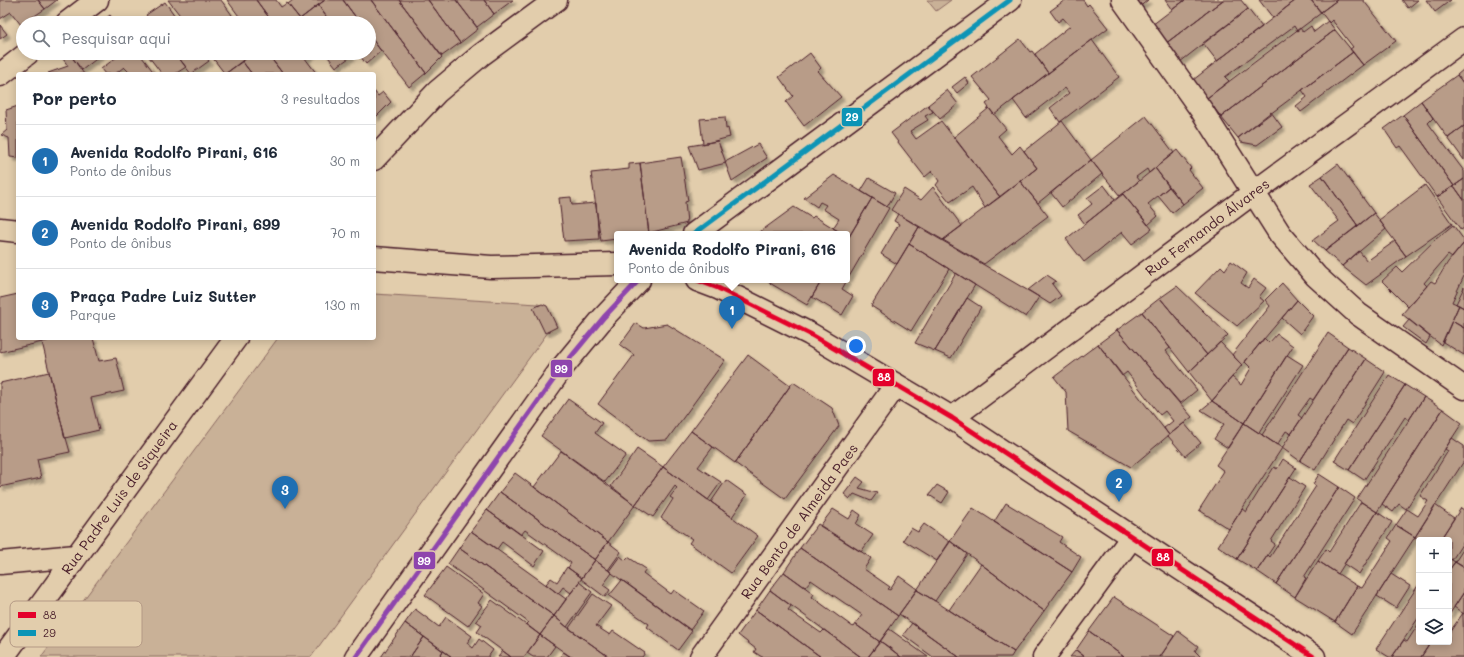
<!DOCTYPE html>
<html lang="pt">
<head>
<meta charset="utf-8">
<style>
	body { margin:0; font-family:Mali,sans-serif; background:#f6f6f7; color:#1f2937 }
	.controls { position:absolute; right:12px; bottom:12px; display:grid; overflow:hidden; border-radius:4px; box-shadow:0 2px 10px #0003 }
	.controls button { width:36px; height:36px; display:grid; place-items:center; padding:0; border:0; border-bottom:1px solid #e0e1e3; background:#fff; color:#1f2937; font:20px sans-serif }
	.you { position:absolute; left:856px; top:346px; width:14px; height:14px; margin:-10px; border:3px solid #fff; border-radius:50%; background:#1a73e8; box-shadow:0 0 0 6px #1a73e833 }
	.badge { display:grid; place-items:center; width:26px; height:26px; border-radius:50%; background:#1f6fb2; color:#fff; font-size:13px; font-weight:700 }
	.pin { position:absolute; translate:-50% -33px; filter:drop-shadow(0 1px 2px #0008) }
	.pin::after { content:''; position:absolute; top:21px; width:14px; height:12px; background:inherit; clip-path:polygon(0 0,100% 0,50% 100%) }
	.popup { position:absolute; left:614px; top:231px; width:236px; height:52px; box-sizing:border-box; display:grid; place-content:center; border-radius:4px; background:#fff; filter:drop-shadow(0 1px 3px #0005); font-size:13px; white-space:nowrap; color:#747a83 }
	.popup b { font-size:15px; color:#1f2937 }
	.popup::after { content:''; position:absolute; left:50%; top:100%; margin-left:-8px; border:8px solid transparent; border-top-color:#fff }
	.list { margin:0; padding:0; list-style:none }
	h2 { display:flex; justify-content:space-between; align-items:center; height:52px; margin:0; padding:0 16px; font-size:17px }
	h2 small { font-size:13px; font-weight:400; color:#747a83 }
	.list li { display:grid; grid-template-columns:26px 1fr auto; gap:12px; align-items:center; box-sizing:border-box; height:72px; padding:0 16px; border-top:1px solid #e0e1e3 }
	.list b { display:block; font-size:15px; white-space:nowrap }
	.list p { margin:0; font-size:13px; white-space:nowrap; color:#747a83 }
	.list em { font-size:13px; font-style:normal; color:#747a83 }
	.icon { flex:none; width:22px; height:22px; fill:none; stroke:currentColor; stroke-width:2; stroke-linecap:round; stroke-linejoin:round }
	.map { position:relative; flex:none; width:1464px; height:657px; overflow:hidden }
	.search { position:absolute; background:#fff; box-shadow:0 2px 10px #0003; left:16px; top:16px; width:360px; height:44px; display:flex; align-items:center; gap:10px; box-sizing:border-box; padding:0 14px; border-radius:22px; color:#747a83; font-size:15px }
	.panel { position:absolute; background:#fff; box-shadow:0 2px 10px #0003; left:16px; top:72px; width:360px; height:268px; border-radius:4px }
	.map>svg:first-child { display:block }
	.green { fill:#c9b197; stroke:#8a6861 }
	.building { fill:#b89c88; stroke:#4a1f2b; filter:url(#shadow) }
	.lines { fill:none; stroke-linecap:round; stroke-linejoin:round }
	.minor-casing { stroke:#4a1f2b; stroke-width:25 }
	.tertiary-casing { stroke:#4a1f2b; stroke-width:25 }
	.secondary-casing { stroke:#4a1f2b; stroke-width:25 }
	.minor { stroke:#e2cdac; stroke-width:22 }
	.tertiary { stroke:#e2cdac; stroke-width:22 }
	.secondary { stroke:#e2cdac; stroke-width:22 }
	.bus-1-casing { stroke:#e2cdac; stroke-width:8 }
	.bus-2-casing { stroke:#e2cdac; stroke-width:8 }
	.bus-3-casing { stroke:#e2cdac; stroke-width:8 }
	.bus-1 { stroke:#e4002b; stroke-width:5 }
	.bus-2 { stroke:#0b94b6; stroke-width:5 }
	.bus-3 { stroke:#8e44ad; stroke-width:5 }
	.labels { text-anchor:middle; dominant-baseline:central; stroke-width:3; stroke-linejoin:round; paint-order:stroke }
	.street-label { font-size:14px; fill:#4a1f2b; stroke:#e2cdac }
	.key { fill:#e2cdac; stroke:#b49985; stroke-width:1 }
	.key-label { font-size:11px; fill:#4a1f2b }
	.line-badge { stroke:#e2cdac; stroke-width:1.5 }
	.badge-label { font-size:11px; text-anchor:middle; font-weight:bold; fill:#fff }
</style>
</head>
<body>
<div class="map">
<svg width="1464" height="657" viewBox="0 0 1464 657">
	<defs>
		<filter id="shadow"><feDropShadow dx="3.5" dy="3.5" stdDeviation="1" flood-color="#0004"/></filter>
	</defs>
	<rect width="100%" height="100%" fill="#e2cdac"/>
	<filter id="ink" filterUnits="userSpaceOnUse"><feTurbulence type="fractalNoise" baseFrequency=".025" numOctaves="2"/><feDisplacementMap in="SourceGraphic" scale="8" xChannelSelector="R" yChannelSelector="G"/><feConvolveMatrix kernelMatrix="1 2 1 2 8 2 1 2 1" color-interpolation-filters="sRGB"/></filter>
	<g filter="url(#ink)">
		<path class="green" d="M927,0H951L936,11Z
			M374,294L538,304L541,305L551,328L311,657H41L278,338H374Z"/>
		<path class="building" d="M0,0H38L45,9L21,25L11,12L0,19Z
			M38,0H57L45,9Z
			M168,0H221L232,15L222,23H186Z
			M227,0H256L273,23H244Z
			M256,0H276L281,7L287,3L300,19L295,23H273Z
			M293,0H325L300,19L288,4Z
			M325,0H343L360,23H331L318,5Z
			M343,0H371L426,73L409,87L369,35V23H360Z
			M371,0H399L442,57L426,73Z
			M399,0H428L460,43L442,56Z
			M428,0H456L478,29L460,43Z
			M456,0H484L494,14L477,27Z
			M484,0H513L494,14Z
			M1065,0H1083L1087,6L1089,4L1108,28L1048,73L1035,54L1070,26L1063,18L1058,22L1050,11Z
			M1132,0H1148L1138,8Z
			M1165,0H1185L1172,10Z
			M1185,0H1223L1165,44L1152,25Z
			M1223,0H1241L1248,9L1180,62L1165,44Z
			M1259,0H1296L1273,18Z
			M1296,0H1311L1321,13L1297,31L1294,26L1225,77L1229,81L1207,98L1193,80Z
			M1311,0H1337L1321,12Z
			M1337,0H1363L1396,41L1363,65L1350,49L1353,47L1332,20L1329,23L1321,12Z
			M1402,0H1418L1408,8Z
			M1426,0H1451L1435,12Z
			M165,2L180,23H152L146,15Z
			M318,5L330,22L302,23L300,19Z
			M1248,9L1262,27L1217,61L1203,43Z
			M110,15L116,23H100Z
			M148,17L152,23H140Z
			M1328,21L1335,30L1221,117L1207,98L1300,28L1303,32L1311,26L1314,32Z
			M0,25L7,34L0,39Z
			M1335,30L1353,52L1238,138L1221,117Z
			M369,35L381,51L366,64L358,53H369Z
			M1020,39L1030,52L1032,51L1048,73L994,115L986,104L991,100L972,77Z
			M1092,40L1119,77L1060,122L1050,108L1069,93L1065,88L1026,118L1013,100Z
			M1353,52L1363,65L1301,112L1296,106L1307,97L1302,90Z
			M59,53H69L84,74H49L48,73L68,66Z
			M69,53H104L82,70Z
			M116,53H139L155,74H131L124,67L115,74H105L101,69L118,56Z
			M146,53H175L186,67L175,74H162Z
			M175,53H203L209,61L191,74Z
			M209,53H254L225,74Z
			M254,53H267L283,74H252L242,61Z
			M267,53H301L317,74H283Z
			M301,53H313L306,59Z
			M325,53H350L352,56L336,67Z
			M810,53L821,68L818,71L841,97L804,126L786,102L793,96L779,77Z
			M242,61L252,74H225Z
			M1464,69V84L1457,75Z
			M1457,75L1464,84V126L1448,138L1421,101Z
			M965,77L969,83L957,93L952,87Z
			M947,90L958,104L940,119L928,105Z
			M374,91L378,96L383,92L391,102L375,118Z
			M1421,101L1433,118L1428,123L1464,171V179L1454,186L1403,115Z
			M928,105L933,112L925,116L928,120L910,131L916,139L941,121L1000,197L985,208L972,187L950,202L936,185L939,181L932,171L925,177L891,133Z
			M18,106V158L10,157L9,138L1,135L7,130L6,110Z
			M989,108L1006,129L998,136L1012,154L1020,146L1037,168L1000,197L954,137Z
			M1271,112L1282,127L1257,145L1241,142L1238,138Z
			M1403,115L1454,186L1437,197L1400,146L1397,148L1384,129Z
			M1146,116L1174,153L1149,173L1147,169L1136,177L1139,181L1120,196L1091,160Z
			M725,117L726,129L728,128L730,137L703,144L700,119Z
			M1062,121L1091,160L1038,203L1020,181L1037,168L1024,151Z
			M1464,126V160L1448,138Z
			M718,141L726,163L698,170L689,146Z
			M758,144L767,158L732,181L725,162Z
			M1177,150L1191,168L1189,170L1203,188L1183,204L1155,168Z
			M681,157L688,201L685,202L687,223L649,233L640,163Z
			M1091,160L1102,174L1062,207L1051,193Z
			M640,163L649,234H617V239L601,241L591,173L629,169V164Z
			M1338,164L1374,213L1358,226L1322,176Z
			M1155,168L1169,187L1148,204L1158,216L1148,225L1123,194Z
			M834,175L872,198L849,237L847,234H843L833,228L839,219L823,209L826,205L820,202L817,207L804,198Z
			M1322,176L1358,226L1325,251L1313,240L1339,221L1310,184Z
			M869,178L895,193L887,207L861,191Z
			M1464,179V200L1454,186Z
			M1020,181L1048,216L984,264L943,240Z
			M1104,185L1115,200L1085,224L1078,215L1092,204L1087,198Z
			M1425,185L1452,224L1406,256L1379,220Z
			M1454,186L1464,200V228L1461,230L1437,197Z
			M933,187L962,226L943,240L891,210L904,189L921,200Z
			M1169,187L1183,204L1172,213L1158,196Z
			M1123,194L1152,229L1132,244L1122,232L1084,262L1066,239Z
			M571,197L572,205L596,203L599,239L564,241L559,198Z
			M872,198L889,208L842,289L853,296L842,315L812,297L822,280H847V240Z
			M794,207L812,218L814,216L843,234H757Z
			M1374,213L1386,229L1342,266L1325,251Z
			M898,214L919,227L897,264L881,254L899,224L894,221Z
			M1453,225L1464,240V243L1452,258L1448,255L1424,283L1427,286L1408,307L1382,281L1397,267L1402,272L1436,239Z
			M919,227L1039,297L1026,317L909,244Z
			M1395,241L1406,256L1366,285L1342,266L1359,251L1367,261Z
			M1464,243V276L1452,302L1459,305L1441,345L1402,314L1431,281L1435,283L1448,262Z
			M909,244L949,269L911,331L871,306Z
			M1231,261L1247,273L1241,283L1248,288L1254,279L1266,288L1259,297L1264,301L1237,326L1195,293L1221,266L1225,270Z
			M956,273L975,285L935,351L915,343Z
			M1047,275L1056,281L1052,284L1061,296L1050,304L1028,290Z
			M769,280H822L807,305L768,282Z
			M1282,283L1297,300L1242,365L1232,355L1270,306L1265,300Z
			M1177,286L1228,335L1207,355L1160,298Z
			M1464,287V308L1456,304Z
			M18,294V338H59L0,352V298Z
			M967,298L981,307L951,358L935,351Z
			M1160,298L1207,355L1189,372L1142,312Z
			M1297,300L1313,316L1300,334L1282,318Z
			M542,304L547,306L557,327L545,333L533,308Z
			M1459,305L1464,308V328L1452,321Z
			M1142,312L1170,348L1166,351L1197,390L1180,404L1117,330Z
			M1409,320L1430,337L1426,344L1403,327Z
			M1452,321L1464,328V355L1443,342Z
			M636,323L644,328L667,324L725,360L667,440L648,441L598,404L634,355L620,345Z
			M1117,330L1192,417L1169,435L1164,428L1173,421L1165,411L1160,415L1127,372L1122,376L1098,344Z
			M1328,333L1348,347L1313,400L1310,398L1298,415L1302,418L1291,434L1286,431L1277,445L1262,435Z
			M1277,334L1293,346L1244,423L1212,401L1232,377L1241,385L1251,368L1245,362L1264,338L1269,343Z
			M59,338H93L99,361L116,358L124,391L91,398L99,430L65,438L42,342Z
			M1220,342L1242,365L1212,401L1189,372Z
			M1098,344L1169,435L1131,467L1068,431L1066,392L1054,377Z
			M1348,347L1366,359L1300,461L1282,448Z
			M748,355L790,386L735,463L691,431Z
			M1287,355L1303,365L1259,433L1244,423Z
			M1366,359L1385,372L1352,424L1346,420L1315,470L1300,461Z
			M49,372L65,438H66L70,452L37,459L41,478L0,487V383Z
			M1389,375L1405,385L1349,470L1334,461Z
			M793,382L832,408L839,426L785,499L735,463Z
			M1405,385L1424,397L1409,420L1405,417L1364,480L1349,470Z
			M1424,397L1443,409L1377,512L1357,499Z
			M568,399L602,423L595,433L626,455L605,482L541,436Z
			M1212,401L1244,423L1228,448L1214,439L1224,424L1201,410Z
			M1443,409L1462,423L1406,509L1399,504L1393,512L1382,504Z
			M1184,423L1201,443L1185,456L1168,436Z
			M1244,423L1282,448L1229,529L1199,510L1224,471L1216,465Z
			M691,431L713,447L698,467L721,482L708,500L663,467Z
			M1452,438L1464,446V461L1415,537L1396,525L1407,509L1418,516L1428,501L1420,496L1448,451L1445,449Z
			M637,449L663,467L635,505L611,486Z
			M561,451L635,505L608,542L534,487Z
			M1283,459L1296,468L1237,559L1218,546L1242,509L1246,512L1274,467L1277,469Z
			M663,467L758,536L731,573L689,543L692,539L661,518L673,499L670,497L677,488L675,486L653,517L635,505Z
			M515,473L608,542L595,560L500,492Z
			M1319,474L1339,487L1276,584L1257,571L1268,555L1270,557L1316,486L1313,484Z
			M857,477L864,482L859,488L877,493L871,501L854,494L850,499L844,494Z
			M1290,477L1305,487L1271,541L1275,544L1257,571L1237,559Z
			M726,480L747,495L732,517L711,502Z
			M937,485L949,492L942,503L929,495Z
			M1339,487L1355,498L1304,577L1306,578L1295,597L1276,584Z
			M500,492L595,560L582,578L568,568L571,563L525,530L521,535L487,510Z
			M1361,502L1377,512L1338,574L1318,561L1326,549L1329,552Z
			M1006,503L1062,537L1059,542L1081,557L1072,572L994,522Z
			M1435,505L1454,518L1440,540H1420L1415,537Z
			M973,508L1072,572L1044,611L950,541Z
			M1461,508L1464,510V541L1452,560L1449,558V540H1440Z
			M833,509L849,519L854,510L861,515L856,524L873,535L861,552L820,526Z
			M487,510L544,551L534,566L502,542L497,549L471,531Z
			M1377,512L1392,522L1359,574L1344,564Z
			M818,524L871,558L864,569L890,587L888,589L890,590L899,576L917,589L898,616L800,548Z
			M924,524L950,542L937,561L903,540L911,528L918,532Z
			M1396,525L1415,537L1352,634L1335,622L1357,586L1362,588L1392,541L1388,538Z
			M471,531L566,599L554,616L459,548Z
			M950,541L967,554L935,601L917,590Z
			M608,542L621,552L608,570L595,560Z
			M459,548L554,616L540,635L526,624L528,622L448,564Z
			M800,548L898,616L880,642L855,624L862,615L811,580L805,587L784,572Z
			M1464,548V567L1455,562Z
			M620,556L625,560L628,557L646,569L643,573L671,594L674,590L704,611L690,630L609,571Z
			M1449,558L1455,562L1449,570Z
			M595,560L612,573L603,585L610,590L605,597L581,579Z
			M1318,561L1357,586L1335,622L1295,597Z
			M1455,562L1464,568V592L1449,615V570Z
			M981,564L1044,611L1014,652L949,610Z
			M446,567L484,594L478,603L482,606L468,626L425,595Z
			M567,567L582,578L571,593L563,587L558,594L546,584L551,578L557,582Z
			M784,572L814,594L812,597L853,627L855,624L880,642L868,657H861L770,590Z
			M1391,574L1410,586L1396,608L1377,596Z
			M622,580L692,631L678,650L647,627L649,624L609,596Z
			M579,582L592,592L567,627L554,616Z
			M1419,584V617L1392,657H1389L1376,649Z
			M770,590L791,606L788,610L821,633L824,630L861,657H821L756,610Z
			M917,590L935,601L1014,652L1011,657H959L899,614Z
			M1464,592V614L1454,607Z
			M593,594L611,606L596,626L610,635L613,631L645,653L642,657H609L569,628Z
			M1114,597L1174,636L1160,657H1124L1089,631Z
			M492,600L540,635L524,657H511L477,632L482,625L476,621Z
			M415,609L439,627L446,617L472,636L467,643L473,648L479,639L493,650L488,657H452L405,623Z
			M756,610L821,657H762L754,652L756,649L738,635Z
			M1463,613L1464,657H1421L1431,642H1449V633Z
			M554,616L567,627L609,657H571L540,635Z
			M405,623L424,637L410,657H381Z
			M912,623L959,657H933L903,635Z
			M1419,623V642H1431L1421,657H1392L1404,640L1407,642Z
			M889,629L895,633L928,657H901L880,641Z
			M1089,631L1124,657H1085L1076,650Z
			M1178,631L1198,646L1195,651L1201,657H1160Z
			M540,635L555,646L547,657H533L527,653Z
			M424,637L443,651L439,657H410Z
			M880,641L890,648L901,657H868Z
			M1076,650L1085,657H1070Z
			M443,651L452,657H439Z
			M503,651L511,657H498Z
			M563,652L571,657H560Z"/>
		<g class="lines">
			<g class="minor-casing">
				<path id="minor" d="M1123,0L1202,111L1280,234L1316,276L1358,314L1464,388
					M67,23L97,0
					M0,75L28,53
					M374,159L437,92L481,55L556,0
					M952,418L1253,193L1464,39
					M0,563L76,556
					M3,657L236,338
					M701,657L896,385
					M1044,657L1132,537"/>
			</g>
			<g class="tertiary-casing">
				<path id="tertiary" d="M356,657L561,369L604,317L639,280"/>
			</g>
			<g class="secondary-casing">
				<path id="secondary" d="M0,229L18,231
					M694,234L1010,0
					M374,258L491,267L617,264
					M697,280L718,288L810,334L952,418L1314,657"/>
			</g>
			<use href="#minor" class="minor"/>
			<use href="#tertiary" class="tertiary"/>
			<use href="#secondary" class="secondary"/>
			<g class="bus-1-casing">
				<path id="bus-1" d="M697,280L718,288L810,334L952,418L1314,657"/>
			</g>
			<g class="bus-2-casing">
				<path id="bus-2" d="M694,234L1010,0"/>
			</g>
			<g class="bus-3-casing">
				<path id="bus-3" d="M356,657L561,369L604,317L639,280"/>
			</g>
			<use href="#bus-1" class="bus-1"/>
			<use href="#bus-2" class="bus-2"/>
			<use href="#bus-3" class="bus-3"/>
		</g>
	</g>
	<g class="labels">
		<g class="street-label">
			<text transform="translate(1207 227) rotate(-37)">Rua Fernando Álvares</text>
			<text transform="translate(119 497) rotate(-54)">Rua Padre Luis de Siqueira</text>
			<text transform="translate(799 521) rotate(-54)">Rua Bento de Almeida Paes</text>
		</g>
	</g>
	<rect x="10" y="601" width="132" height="46" rx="6" class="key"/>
	<rect x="18" y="612" width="18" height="6" fill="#e4002b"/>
	<rect x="18" y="630" width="18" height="6" fill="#0b94b6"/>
	<g class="key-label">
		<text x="43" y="619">88</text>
		<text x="43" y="637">29</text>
	</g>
	<g class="line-badge">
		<rect x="841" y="107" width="22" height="20" rx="4" fill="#0b94b6"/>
		<rect x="550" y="359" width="23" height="19" rx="4" fill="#8e44ad"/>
		<rect x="872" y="368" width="23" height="19" rx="4" fill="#e4002b"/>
		<rect x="1151" y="548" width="23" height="19" rx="4" fill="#e4002b"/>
		<rect x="413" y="551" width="23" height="19" rx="4" fill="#8e44ad"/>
	</g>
	<g class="badge-label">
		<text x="852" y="121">29</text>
		<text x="561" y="373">99</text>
		<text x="884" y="381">88</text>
		<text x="1163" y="561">88</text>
		<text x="424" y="565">99</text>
	</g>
</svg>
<div class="controls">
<button>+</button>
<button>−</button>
<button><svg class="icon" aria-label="layers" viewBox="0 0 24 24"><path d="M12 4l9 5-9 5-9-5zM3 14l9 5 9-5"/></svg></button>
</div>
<div class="you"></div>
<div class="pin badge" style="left:732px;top:329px">1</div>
<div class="popup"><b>Avenida Rodolfo Pirani, 616</b>Ponto de ônibus</div>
<div class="pin badge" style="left:1119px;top:502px">2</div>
<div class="pin badge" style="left:285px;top:509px">3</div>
<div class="search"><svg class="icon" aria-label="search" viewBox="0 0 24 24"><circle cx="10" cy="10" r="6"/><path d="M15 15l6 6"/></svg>Pesquisar aqui</div>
<section class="panel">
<h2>Por perto<small>3 resultados</small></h2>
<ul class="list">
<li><span class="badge">1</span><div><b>Avenida Rodolfo Pirani, 616</b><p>Ponto de ônibus</p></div><em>30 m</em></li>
<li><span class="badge">2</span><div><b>Avenida Rodolfo Pirani, 699</b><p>Ponto de ônibus</p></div><em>70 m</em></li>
<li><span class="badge">3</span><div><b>Praça Padre Luiz Sutter</b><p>Parque</p></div><em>130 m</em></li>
</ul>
</section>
</div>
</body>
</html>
